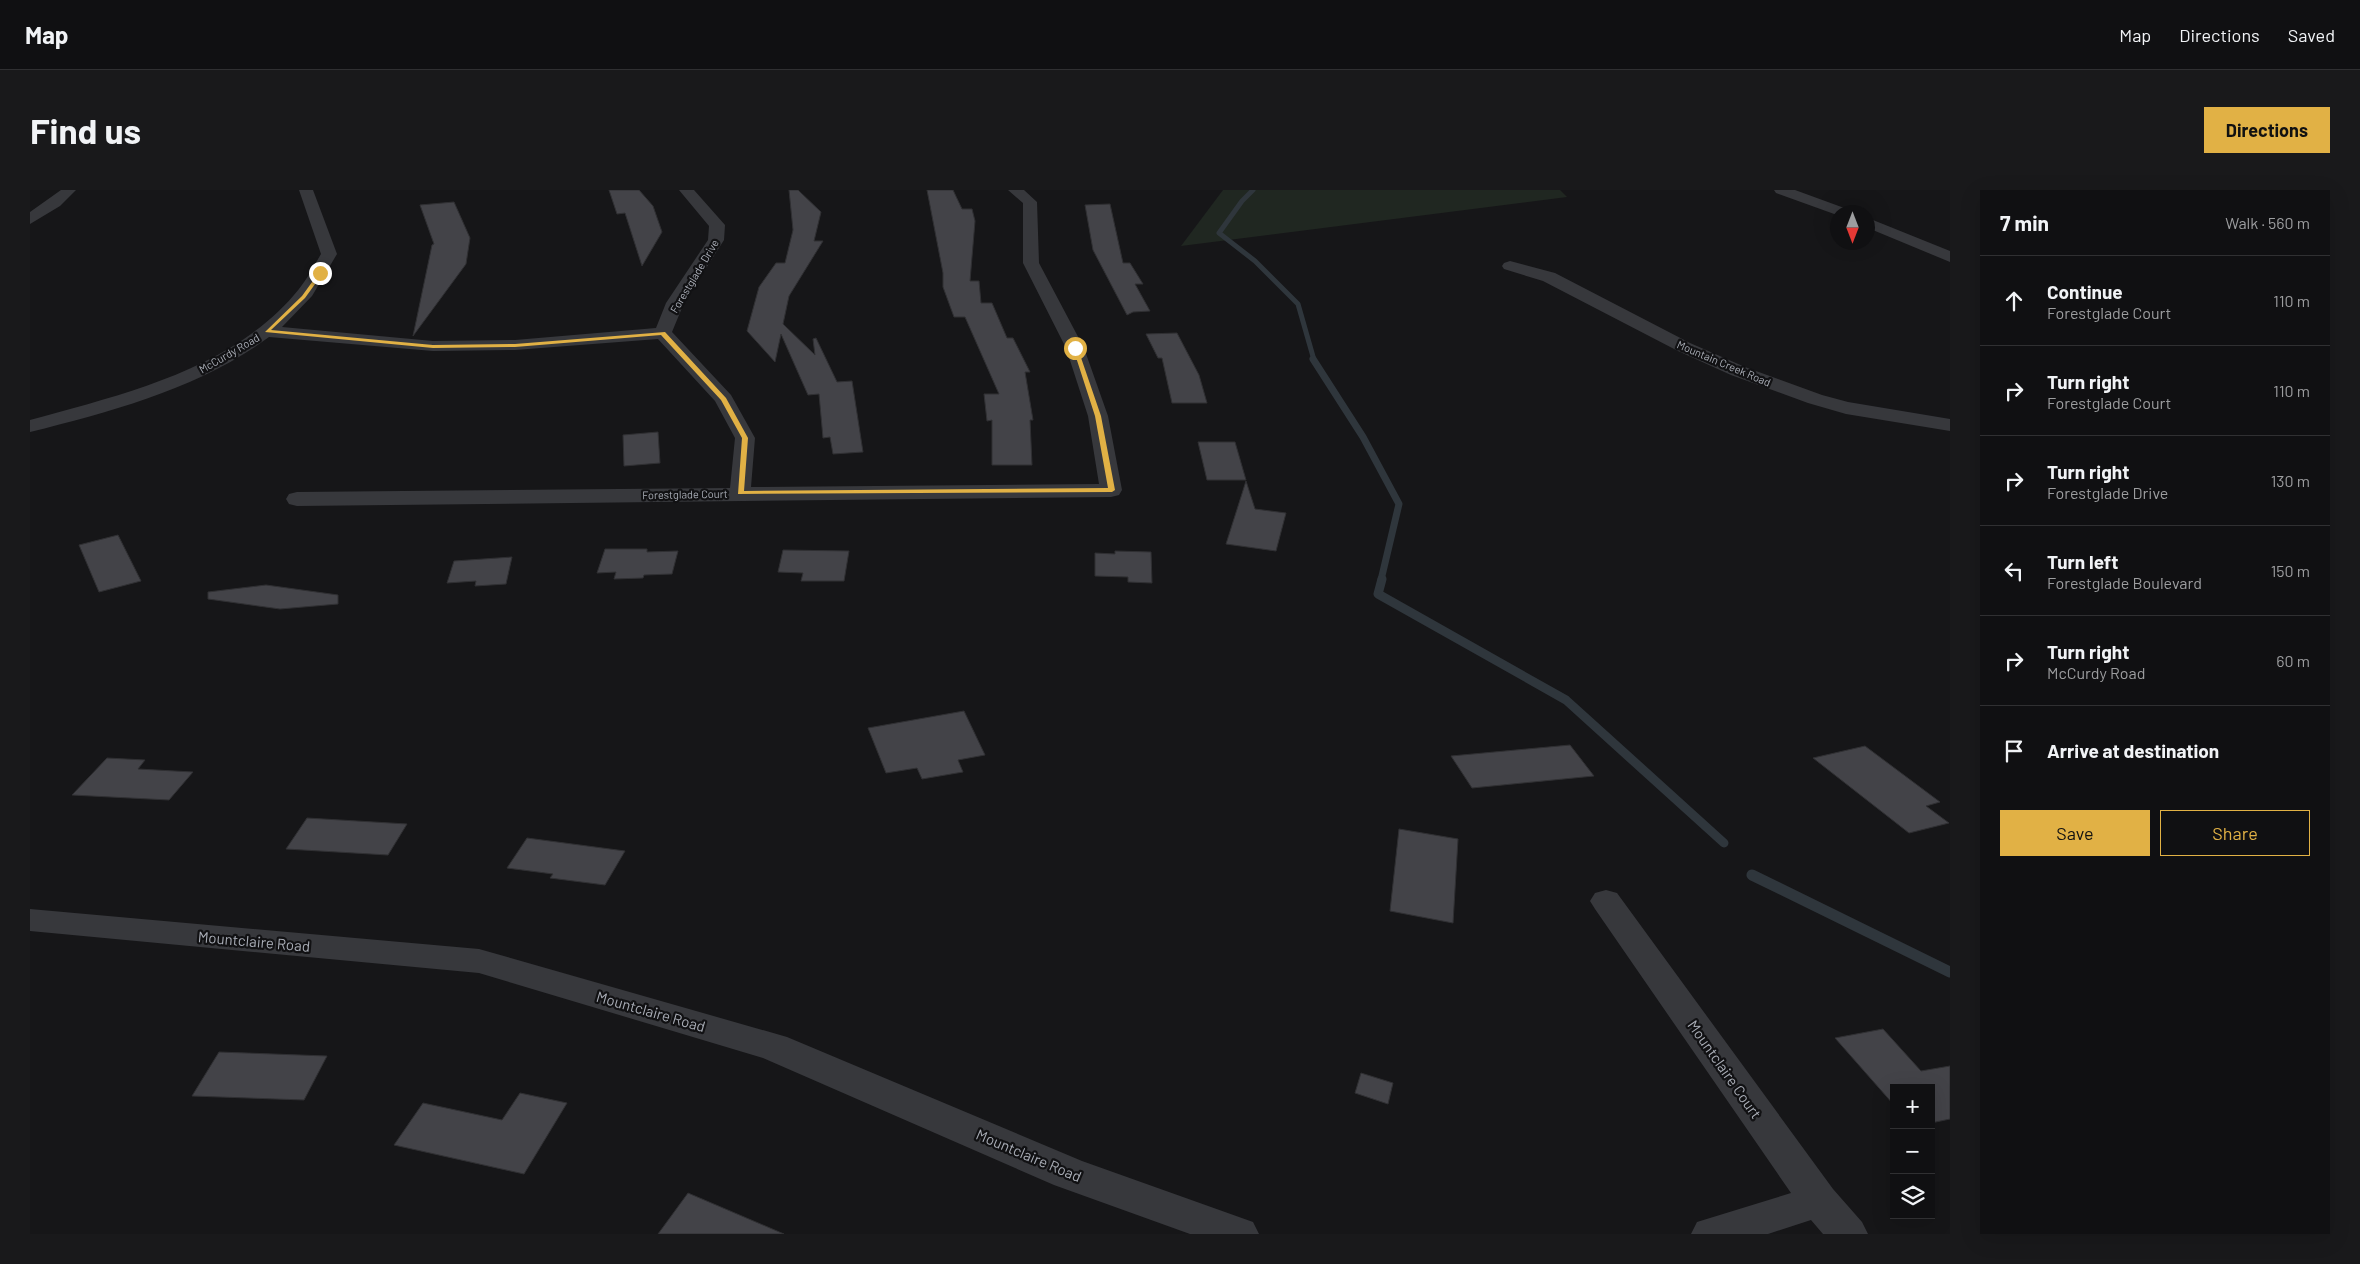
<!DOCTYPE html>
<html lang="en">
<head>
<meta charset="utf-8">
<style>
	body { margin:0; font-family:Barlow,sans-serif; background:#19191b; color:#f1f3f6 }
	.controls { position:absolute; right:15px; bottom:15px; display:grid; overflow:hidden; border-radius:0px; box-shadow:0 5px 20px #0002 }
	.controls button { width:45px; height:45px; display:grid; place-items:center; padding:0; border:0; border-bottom:1px solid #303032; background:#101012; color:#f1f3f6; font:25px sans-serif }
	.compass { position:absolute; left:1800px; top:15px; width:45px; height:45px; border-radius:50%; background:#101012; box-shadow:0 5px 20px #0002; rotate:180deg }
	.stop { position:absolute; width:15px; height:15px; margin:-11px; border:4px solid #e1b145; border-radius:50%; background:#fff }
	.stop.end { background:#e1b145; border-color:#fff; box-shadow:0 1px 5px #0008 }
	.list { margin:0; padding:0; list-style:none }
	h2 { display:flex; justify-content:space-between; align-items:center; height:65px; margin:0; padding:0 20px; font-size:21px }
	h2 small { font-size:16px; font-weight:400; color:#9c9d9f }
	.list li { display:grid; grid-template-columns:32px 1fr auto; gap:15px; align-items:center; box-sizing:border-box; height:90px; padding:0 20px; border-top:1px solid #303032 }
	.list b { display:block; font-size:19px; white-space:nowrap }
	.list p { margin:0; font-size:16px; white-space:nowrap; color:#9c9d9f }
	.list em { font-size:16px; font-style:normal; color:#9c9d9f }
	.actions { display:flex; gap:10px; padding:15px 20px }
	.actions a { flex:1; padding:11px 0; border:1px solid #e1b145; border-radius:0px; text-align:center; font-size:18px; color:#e1b145 }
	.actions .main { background:#e1b145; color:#111 }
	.icon { flex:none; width:28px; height:28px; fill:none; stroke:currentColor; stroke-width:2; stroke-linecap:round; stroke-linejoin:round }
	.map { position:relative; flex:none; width:1920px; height:1044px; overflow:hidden; border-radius:0px }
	header { display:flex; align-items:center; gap:30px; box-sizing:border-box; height:70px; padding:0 25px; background:#101012; border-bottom:1px solid #303032 }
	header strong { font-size:24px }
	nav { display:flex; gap:28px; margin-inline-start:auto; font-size:18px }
	.intro { display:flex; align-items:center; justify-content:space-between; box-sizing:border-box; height:120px; padding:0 30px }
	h1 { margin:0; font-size:35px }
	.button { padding:12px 22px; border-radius:0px; background:#e1b145; color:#111; font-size:18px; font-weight:700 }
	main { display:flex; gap:30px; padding:0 30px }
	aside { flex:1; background:#101012; border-radius:0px; box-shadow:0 5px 20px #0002 }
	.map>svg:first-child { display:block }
	.green { fill:#202721 }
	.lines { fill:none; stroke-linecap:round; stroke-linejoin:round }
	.stream-far3 { stroke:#2f363c; stroke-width:5 }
	.stream-far2 { stroke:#2f363c; stroke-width:7 }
	.stream-far1 { stroke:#2f363c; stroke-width:9 }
	.stream { stroke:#2f363c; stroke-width:11 }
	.building { fill:#434348; stroke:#303033 }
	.minor { fill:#37383c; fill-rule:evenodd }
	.route { fill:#e1b145 }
	.labels { text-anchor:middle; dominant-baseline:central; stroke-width:4.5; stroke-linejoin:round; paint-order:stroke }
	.far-street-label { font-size:11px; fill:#a9adb6; stroke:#111113 }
	.near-street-label { font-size:15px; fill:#a9adb6; stroke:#111113 }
</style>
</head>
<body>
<header>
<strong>Map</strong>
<nav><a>Map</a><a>Directions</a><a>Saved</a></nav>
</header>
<div class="intro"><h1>Find us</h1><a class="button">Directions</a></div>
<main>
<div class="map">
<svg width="1920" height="1044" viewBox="0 0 1920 1044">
	<rect width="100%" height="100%" fill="#161618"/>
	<path class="green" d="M1193,0H1530L1537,7L1151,56Z"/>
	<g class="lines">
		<path class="stream-far3" d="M1223,0L1212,11L1189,43L1225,71L1268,114L1284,170"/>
		<path class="stream-far2" d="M1283,169L1333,247L1369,314L1351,390"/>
		<path class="stream-far1" d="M1352,389L1348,404L1536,510L1694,653"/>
		<path class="stream" d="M1722,685L1920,782"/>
	</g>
	<path class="building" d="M579,0H609L623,16L632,42L612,76L595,23L587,24Z
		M759,0H768L791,22L784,51H793L759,106L753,134L785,165L783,149L786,148L807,192L822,191L833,262L803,264L800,247L793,248L789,204L778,205L751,144L745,172L717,141L729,97L746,73H755L763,40Z
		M897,0H923L932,19H942L945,31L940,91H949L951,113H962L977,148H983L1000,182H995L1003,230H1000L1002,275H962V230L957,231L954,204H969L935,127H924L913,97V83Z
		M424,12L440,48L436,74L383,146L402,55L404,54L390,15Z
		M1080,14L1093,73H1100L1113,94H1105L1120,121L1103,122L1097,125L1063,60L1055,15Z
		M1147,143L1169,185L1177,213H1142L1132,168H1128L1116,144Z
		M628,242L630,273L594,276L593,245Z
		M1168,252H1205L1216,290H1177Z
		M1216,291L1225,319L1256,323L1246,361L1196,354Z
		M88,345L111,391L69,402L49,355Z
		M575,359H617V362L648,361L642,384L614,385L613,388L584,389L586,382L567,383Z
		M753,360L819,361L814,391H771L773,383L748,382Z
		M1085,361L1121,362L1122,393L1098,392V387L1065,386V363L1085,364Z
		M482,367L476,394L445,396L446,391L417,393L424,371Z
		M236,395L308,405V414L250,419L178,409V402Z
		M934,521L955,565L928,570L933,582L892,589L887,578L856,583L838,538Z
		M1540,555L1564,586L1442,598L1421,566Z
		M1835,556L1910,612L1896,616L1919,633L1879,643L1783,568Z
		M77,568L115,570L108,579L163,582L139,610L42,605Z
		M277,628L377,634L358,665L256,659Z
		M1369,639L1428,649L1423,733L1360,721Z
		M497,648L595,661L575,695L520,688L523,684L477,678Z
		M1853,839L1891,881L1920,876V929L1901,933V898H1864V915L1805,848Z
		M189,862L297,866L274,910L162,906Z
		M1331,883L1363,893L1358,914L1325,903Z
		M490,903L537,913L494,984L364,955L393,913L472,930Z
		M658,1003L754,1044H628Z"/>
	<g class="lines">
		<path class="minor" d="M31,0H46L30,16L0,34V22Z
			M269,0H283L307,64L282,106L252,137L403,151L485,150L626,138L636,113L678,50L679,36L649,0H664L695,35L694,50L654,113L642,142L701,205L725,248L721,297L1069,294L1058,226L1036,158L993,73V13L978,0H994L1007,12L1009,73L1054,158L1078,226L1092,300L1089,305L1081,307L267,316L259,314L256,309L259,304L267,302L700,298L705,248L685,211L628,149L485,160L403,161L239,147C170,198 83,221 0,242V230C93,204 205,179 269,99C277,89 284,76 291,64Z
			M1744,0H1765L1817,19L1819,22H1808L1807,25L1746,3Z
			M1838,28L1920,61V72L1838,38Z
			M1480,71L1525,83L1660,153L1715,177L1792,205L1818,212L1920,229V241L1816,224L1778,213L1701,185L1648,161L1513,91L1474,79L1472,76L1474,73Z
			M1576,700L1587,703L1803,999L1832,1032L1838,1044H1793L1781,1030L1738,1044H1661L1667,1032L1761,1003L1565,719L1560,711L1565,703Z
			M0,719L449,759L757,847L1052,971L1223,1032L1229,1044H1160L1024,995L733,868L449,783L0,741Z"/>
	</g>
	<path class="route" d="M290,81L293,83L275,108L241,140L403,155L485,154L635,142L696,208L718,248L714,301L1078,298L1065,226L1043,158L1047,156L1071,226L1085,300L1082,302L708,304L712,248L691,210L631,145L485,157L403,158L235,142L272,106Z"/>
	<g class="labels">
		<g class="far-street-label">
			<text transform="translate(664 86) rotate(-59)">Forestglade Drive</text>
			<text transform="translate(199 163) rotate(-30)">McCurdy Road</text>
			<text transform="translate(1694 173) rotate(23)">Mountain Creek Road</text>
			<text transform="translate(655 304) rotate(-1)">Forestglade Court</text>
		</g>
		<g class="near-street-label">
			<text transform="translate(224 751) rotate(5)">Mountclaire Road</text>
			<text transform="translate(621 821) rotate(16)">Mountclaire Road</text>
			<text transform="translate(1695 879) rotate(55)">Mountclaire Court</text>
			<text transform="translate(999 965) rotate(23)">Mountclaire Road</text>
		</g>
	</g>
</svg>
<div class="controls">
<button>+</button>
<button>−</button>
<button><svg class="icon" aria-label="layers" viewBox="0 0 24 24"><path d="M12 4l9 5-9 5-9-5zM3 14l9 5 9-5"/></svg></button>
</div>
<svg class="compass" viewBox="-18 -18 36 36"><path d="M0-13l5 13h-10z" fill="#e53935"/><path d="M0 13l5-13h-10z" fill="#9c9d9f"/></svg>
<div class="stop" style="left:1045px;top:158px"></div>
<div class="stop end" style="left:290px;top:83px"></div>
</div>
<aside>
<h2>7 min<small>Walk · 560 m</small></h2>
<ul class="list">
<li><svg class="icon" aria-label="ahead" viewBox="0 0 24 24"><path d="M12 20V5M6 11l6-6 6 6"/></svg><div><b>Continue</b><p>Forestglade Court</p></div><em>110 m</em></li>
<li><svg class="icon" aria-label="right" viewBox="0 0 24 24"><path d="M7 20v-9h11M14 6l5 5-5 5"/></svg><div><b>Turn right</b><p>Forestglade Court</p></div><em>110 m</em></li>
<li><svg class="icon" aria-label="right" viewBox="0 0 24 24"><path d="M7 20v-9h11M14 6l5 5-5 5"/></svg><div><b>Turn right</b><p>Forestglade Drive</p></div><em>130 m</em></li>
<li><svg class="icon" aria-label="left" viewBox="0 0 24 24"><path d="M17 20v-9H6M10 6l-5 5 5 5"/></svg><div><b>Turn left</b><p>Forestglade Boulevard</p></div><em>150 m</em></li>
<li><svg class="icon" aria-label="right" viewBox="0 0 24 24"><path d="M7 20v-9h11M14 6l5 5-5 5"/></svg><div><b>Turn right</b><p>McCurdy Road</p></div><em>60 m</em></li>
<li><svg class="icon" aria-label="arrive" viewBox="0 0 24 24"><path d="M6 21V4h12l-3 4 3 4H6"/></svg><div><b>Arrive at destination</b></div></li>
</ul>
<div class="actions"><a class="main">Save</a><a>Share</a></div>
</aside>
</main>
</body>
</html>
